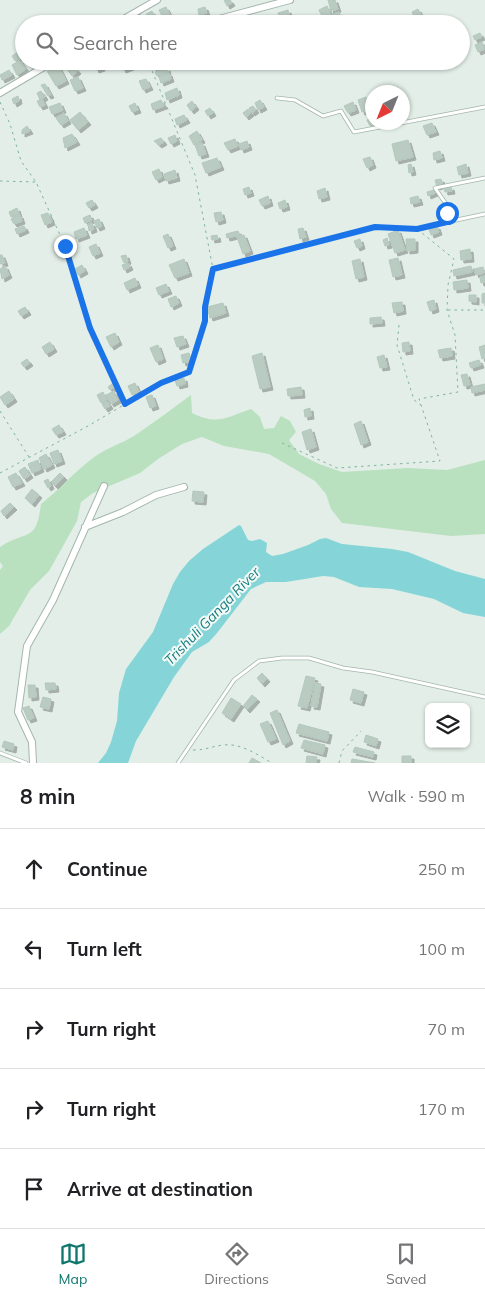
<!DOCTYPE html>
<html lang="en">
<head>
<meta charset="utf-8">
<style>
	body { margin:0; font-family:Mulish,sans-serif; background:#f6f6f6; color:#202124 }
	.controls { position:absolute; right:15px; bottom:15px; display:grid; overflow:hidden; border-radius:8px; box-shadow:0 1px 4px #0004 }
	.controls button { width:45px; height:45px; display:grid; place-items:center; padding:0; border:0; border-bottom:1px solid #e0e0e0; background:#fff; color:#202124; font:25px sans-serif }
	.compass { position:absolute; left:365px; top:85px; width:45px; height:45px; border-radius:50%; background:#fff; box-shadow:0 1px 4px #0004; rotate:223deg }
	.stop { position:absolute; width:15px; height:15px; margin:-11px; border:4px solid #1a73e8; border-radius:50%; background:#fff }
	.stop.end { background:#1a73e8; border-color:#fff; box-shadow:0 1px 5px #0008 }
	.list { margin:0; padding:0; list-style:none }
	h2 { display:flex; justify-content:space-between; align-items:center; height:65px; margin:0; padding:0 20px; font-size:21px }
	h2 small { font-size:16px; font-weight:400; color:#757577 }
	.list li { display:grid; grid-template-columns:32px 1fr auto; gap:15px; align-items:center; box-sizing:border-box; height:80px; padding:0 20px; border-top:1px solid #e0e0e0 }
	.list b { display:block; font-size:19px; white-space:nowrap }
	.list em { font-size:16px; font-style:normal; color:#757577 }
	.icon { flex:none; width:28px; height:28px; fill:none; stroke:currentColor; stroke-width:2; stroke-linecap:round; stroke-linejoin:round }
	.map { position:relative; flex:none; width:485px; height:763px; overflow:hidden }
	.search { position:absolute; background:#fff; box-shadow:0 1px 4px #0004; left:15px; right:15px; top:15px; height:55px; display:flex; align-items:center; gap:12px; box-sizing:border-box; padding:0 18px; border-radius:28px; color:#757577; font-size:19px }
	.sheet { height:465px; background:#fff }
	nav { display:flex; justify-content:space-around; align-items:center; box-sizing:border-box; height:70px; border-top:1px solid #e0e0e0; background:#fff; font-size:14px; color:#757577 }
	nav a { display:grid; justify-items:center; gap:2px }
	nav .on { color:#0f766e }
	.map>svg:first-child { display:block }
	.green { fill:#b9e1bf }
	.water { fill:#85d5d8 }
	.building { fill:#baccc2; stroke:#b4c8bd; filter:url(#shadow) }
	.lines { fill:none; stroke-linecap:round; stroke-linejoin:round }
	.service-casing { stroke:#a4b6ae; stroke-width:4.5 }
	.minor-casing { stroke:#a4b6ae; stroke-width:8 }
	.path { stroke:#7fb49d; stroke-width:1; stroke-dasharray:2.5 4; stroke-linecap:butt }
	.service { stroke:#fff; stroke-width:3 }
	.minor { stroke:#fff; stroke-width:6 }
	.route { stroke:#1a73e8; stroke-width:6 }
	.labels { text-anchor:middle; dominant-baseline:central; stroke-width:4; stroke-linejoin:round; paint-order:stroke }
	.water-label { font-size:14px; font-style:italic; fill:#147d82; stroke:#f3faf5 }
</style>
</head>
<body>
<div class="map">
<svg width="485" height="763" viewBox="0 0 485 763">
	<defs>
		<filter id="shadow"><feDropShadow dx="3" dy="3" stdDeviation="0" flood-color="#0004"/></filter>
	</defs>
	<rect width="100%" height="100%" fill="#e2eee7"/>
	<path class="green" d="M191,395L192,413C218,426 227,417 251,409L260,417L264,429L274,428L281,416L290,421L296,432L289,440L299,454L319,464L342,472L408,468L447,470L485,460V534L451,536L342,523L331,509L326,494L315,481L269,454L224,446L202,437L182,444L158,459L140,473L93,493L81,502L77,521L49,571L30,590L9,626L0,634V570L3,566L0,562V547C27,529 36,544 41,504C59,490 74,472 93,458C106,448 121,444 134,436C153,423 172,409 191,395Z"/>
	<path class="water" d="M239,525L241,526L248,540L252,541L260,539L267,543L266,552L272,556L283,554L308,545L320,539L326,538L342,544L392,549L408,552L455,571L485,579V617L463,613L434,599L392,589L359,587L334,577L323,576L286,582H266L251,589L217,633L209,642L192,652L174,677L136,741L128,763H98L106,753L111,742L117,721L119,693L126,669L153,632L173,584L180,572L189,561L203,549Z"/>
	<path class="building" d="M224,0H230L232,3L227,6Z
		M328,0H335L338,9L331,11Z
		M327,6L332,17L324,21L319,10Z
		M166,7L173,21L166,24L159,10Z
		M205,7L207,13L199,15L198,9Z
		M418,9L421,15L415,18L412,12Z
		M288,10L292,24H282L278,13Z
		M152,11L156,19L149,22L146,14Z
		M339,12L342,20L336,22L333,14Z
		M140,14L143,21L139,22L136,16Z
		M382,16L385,24H374L373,19Z
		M480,33L482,37L475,40L473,36Z
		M482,42L485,49L478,52L475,45Z
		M18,52L21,57L15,61L12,56Z
		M20,60L26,69L17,75L12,65Z
		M28,61H34L36,66L31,68Z
		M100,61L102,68L96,70L94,62Z
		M128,61L131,67L123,70L121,65Z
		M160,62L161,68L154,70L153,65Z
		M72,64L78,71L72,76L66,68Z
		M58,65L66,81L56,86L47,71Z
		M167,68L168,72L157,76L155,72Z
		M9,70L12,75L2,80L0,75Z
		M169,73L171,79L161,83L159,77Z
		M78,77L83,88L75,91L70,80Z
		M146,79L150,87L143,90L139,81Z
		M45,84L51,95L48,96L41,85Z
		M177,88L179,95L167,100L165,93Z
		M41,91L45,97L40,100L37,93Z
		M18,96L19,101L14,104L12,99Z
		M366,97L370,109L362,112L358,100Z
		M42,99L45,105L40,107L37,101Z
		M161,100L164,106L153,110L151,104Z
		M260,100L264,107L258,110L255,103Z
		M192,101L196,107L191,111L187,105Z
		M353,102L356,110L348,113L344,106Z
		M60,103L63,110L52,114L49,107Z
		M135,103L138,110L132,112L129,106Z
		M253,106L256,110L252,113L249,108Z
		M210,108L213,113L208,116L205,111Z
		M248,109L251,113L246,117L243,113Z
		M80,112L88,122L78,130L70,120Z
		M64,113L68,121L61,125L56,118Z
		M184,115L187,120L177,125L175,119Z
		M372,118V122L375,124L370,126L367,120Z
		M432,123L436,132L427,135L423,126Z
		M27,126L30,131L22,134V130Z
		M197,131L202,140L194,145L189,136Z
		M72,134L77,142L65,148L63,138Z
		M175,135L177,141L171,144L168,138Z
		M161,138L164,142L159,145L154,141Z
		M235,139L238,146L228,150L224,143Z
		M408,140L413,157L396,161L392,144Z
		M247,141L249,147L241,150L239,144Z
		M202,143L206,154L199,156L195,145Z
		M440,151L442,158L434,160L433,153Z
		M370,157L373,165L367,168L363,159Z
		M217,158L221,167L206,173L202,163Z
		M411,164L413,172L409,173L408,165Z
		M466,164L468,173L459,175L457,167Z
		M159,169L162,177L156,180L152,172Z
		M175,170L177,178L166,181L164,174Z
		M441,179L443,185L437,187L435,180Z
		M249,187L251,193L245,195L243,189Z
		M451,187L452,191L445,192L444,188Z
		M325,188L327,197L319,199L317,191Z
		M434,190L435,193L428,196L427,192Z
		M268,196L270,203L262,206L259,200Z
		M418,196L420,202L411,204L410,198Z
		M92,200L95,205L89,208L86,203Z
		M285,200L287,207L280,209L278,203Z
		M17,208L19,214L11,217L9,212Z
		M221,212L223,220L216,222L214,213Z
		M48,213L52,222L45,225L41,215Z
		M20,215L22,221L14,224L11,219Z
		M90,215L92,220L85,223L83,218Z
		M99,219L102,226L97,228L94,221Z
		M92,223L94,229L89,231L88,224Z
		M24,226L26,230L17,234L15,229Z
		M437,226L439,232L431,235L429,229Z
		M84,228L87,235L76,239L74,232Z
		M303,228L306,237L300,239L298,229Z
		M398,230L405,250L395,253L388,234Z
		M238,231L240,235L227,238L226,234Z
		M168,234L173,246L168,248L163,236Z
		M217,235L218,239L212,240L211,236Z
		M244,235L250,251L243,254L237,237Z
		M387,238L389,245L385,246L383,240Z
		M360,239L362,246L357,248L354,241Z
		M406,239H415V250L407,251Z
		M96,244L100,253L93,256L89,247Z
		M470,249L471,259L461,260L460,251Z
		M0,255H2L5,263L0,264Z
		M126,255L128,261L124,263L121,256Z
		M398,258L402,275L393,277L389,260Z
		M184,259L189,273L175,278L169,265Z
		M360,259L364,277L356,279L352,261Z
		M128,263L130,267L124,270L122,265Z
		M82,265L85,271L78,275L75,269Z
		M5,266L9,275L2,279L0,269Z
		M471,266L472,272L454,276L453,270Z
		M483,267L484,273L476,275L474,269Z
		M485,276V282L481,283L480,277Z
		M135,278L138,285L127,290L124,283Z
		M467,280L468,288L454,290L453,282Z
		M166,284L169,291L159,295L156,288Z
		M485,293V303H482V294Z
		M469,295H476V302L469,301Z
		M176,296L179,303L171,307L168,299Z
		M434,300L436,309L430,311L427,302Z
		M402,302L403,311L394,313L392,303Z
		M223,303L226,313L210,318L207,307Z
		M25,307L28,312L21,316L18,311Z
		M381,317L382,323L370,324V318Z
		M115,333L119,342L111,347L106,337Z
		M183,336L186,344L177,347L174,338Z
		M50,342L54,349L46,354L42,347Z
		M409,342L410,351L403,352L402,343Z
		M158,345L163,359L156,362L150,348Z
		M485,345V358L482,359L479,347Z
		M451,348L452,356L440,358L438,350Z
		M189,353L191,361L183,363L181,355Z
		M262,353L270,387L260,389L252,356Z
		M384,355L387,367L380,368L377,357Z
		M27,359L30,363L24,367L21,363Z
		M479,360L481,365L471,368L469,363Z
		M467,374L470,385L464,386L461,375Z
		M184,378L185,384L177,386L175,380Z
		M113,383L115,387L110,390L108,387Z
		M135,383L139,392L132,395L128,386Z
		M485,384V390L472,393L471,387Z
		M301,387L302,395L288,396L287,389Z
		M9,391L14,399L5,405L0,397Z
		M114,391L118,400L111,404L106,395Z
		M103,392L107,400L101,403L97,395Z
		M152,395L156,406L150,408L146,397Z
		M107,401L110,406L105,409L102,404Z
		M310,408L311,416L305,417L304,410Z
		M361,421L368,442L361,445L354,424Z
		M59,425L63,432L56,435L52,429Z
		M311,429L316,447L307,450L302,432Z
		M58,450L62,461L54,464L50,453Z
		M46,454L52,465L44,469L39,458Z
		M38,460L41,469L32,473L28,464Z
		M25,467L30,475L24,479L19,471Z
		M16,473L22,483L13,487L8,477Z
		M60,473L64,477L55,486L51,482Z
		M48,479L51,486L48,488L44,481Z
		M32,489L39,495L32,504L25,498Z
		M193,491L204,492L203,502L192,501Z
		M10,503L14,507L4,516L1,511Z
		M262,673L267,679L262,684L257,678Z
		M306,676L315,678L307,708L298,706Z
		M45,683H55L56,689L46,690Z
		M315,683L321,684L317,707L311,706Z
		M28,685H35L36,697L29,698Z
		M353,689L364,692L361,703L350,700Z
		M252,695L257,699L247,710L243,706Z
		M43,697L51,699L49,709L40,707Z
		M231,698L241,704L231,719L222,713Z
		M29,706L34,718L28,720L23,708Z
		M277,710L290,741L283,745L270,713Z
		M268,721L276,739L268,742L260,724Z
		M299,724L329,732L327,741L296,733Z
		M366,735L378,739L376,746L364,742Z
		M304,740L325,745L323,754L301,748Z
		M4,741L14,744L13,750L2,747Z
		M355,747L374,752L373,757L353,752Z
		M307,756L317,757L316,763H306Z
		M402,756H411V763H402Z
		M252,758L261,763H249Z
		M352,759L375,763H351Z"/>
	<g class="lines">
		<g class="service-casing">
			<path id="service" d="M277,98L295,100L323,116L341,111L354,132L485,107
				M447,222L485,214
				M417,229L447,222L446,204L435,188L485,178
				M0,753L26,763
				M178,763L234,680L259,661L282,658H309L343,668L372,672L485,697"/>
		</g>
		<g class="minor-casing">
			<path id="minor" d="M115,24L157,0
				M200,24L290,0
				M0,93L54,61
				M85,527L123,512L156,495L184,487
				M33,763L32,742L18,712L27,646L53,600L104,486"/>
		</g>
		<path class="path" d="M0,102L10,124L21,161L36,182L65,246L90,328L125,403
			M0,181L36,182
			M213,269L375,227L412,229
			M448,310H485
			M399,325L397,345L414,400L421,405
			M0,411L29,457
			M282,443L337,468L440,461L419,399L458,392L455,335L447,310L448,285L454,259L422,233
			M0,473L88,426L161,383L189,372L205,321V307L213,269L195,175L148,61
			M193,750C207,750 212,746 224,745C241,743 258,755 272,763
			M339,763L342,751L361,731"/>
		<use href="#service" class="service"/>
		<use href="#minor" class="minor"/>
	</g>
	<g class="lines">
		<path class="route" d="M65,246L90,328L125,404L161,383L189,372L205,321V307L213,269L375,227L417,229L447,222V213"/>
	</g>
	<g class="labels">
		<g class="water-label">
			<text transform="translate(212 616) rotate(-46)">Trishuli Ganga River</text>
		</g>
	</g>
</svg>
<div class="controls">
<button><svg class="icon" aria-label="layers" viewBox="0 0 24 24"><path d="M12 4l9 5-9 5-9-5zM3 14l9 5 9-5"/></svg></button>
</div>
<svg class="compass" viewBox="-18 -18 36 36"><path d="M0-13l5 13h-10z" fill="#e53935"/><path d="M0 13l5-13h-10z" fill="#757577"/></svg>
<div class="stop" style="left:447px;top:213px"></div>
<div class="stop end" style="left:65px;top:246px"></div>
<div class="search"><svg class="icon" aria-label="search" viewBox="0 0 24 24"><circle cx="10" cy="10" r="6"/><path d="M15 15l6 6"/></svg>Search here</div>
</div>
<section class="sheet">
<h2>8 min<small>Walk · 590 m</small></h2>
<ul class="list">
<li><svg class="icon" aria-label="ahead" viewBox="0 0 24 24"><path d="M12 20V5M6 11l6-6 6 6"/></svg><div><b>Continue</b></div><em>250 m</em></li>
<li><svg class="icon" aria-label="left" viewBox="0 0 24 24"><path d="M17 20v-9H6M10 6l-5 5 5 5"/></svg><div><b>Turn left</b></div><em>100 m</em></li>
<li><svg class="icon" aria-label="right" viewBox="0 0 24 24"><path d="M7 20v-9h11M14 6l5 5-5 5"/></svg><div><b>Turn right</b></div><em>70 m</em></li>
<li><svg class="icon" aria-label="right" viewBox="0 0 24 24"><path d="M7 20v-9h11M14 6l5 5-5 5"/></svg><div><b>Turn right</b></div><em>170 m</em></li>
<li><svg class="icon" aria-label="arrive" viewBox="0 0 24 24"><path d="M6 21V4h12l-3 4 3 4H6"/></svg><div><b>Arrive at destination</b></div></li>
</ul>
</section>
<nav>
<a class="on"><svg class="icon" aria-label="map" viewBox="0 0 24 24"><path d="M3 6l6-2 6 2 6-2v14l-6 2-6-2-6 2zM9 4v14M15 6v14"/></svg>Map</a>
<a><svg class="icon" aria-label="directions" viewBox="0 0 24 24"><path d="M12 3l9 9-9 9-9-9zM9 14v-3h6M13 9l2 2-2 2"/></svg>Directions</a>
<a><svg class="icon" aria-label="saved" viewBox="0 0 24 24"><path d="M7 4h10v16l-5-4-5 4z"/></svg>Saved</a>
</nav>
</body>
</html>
